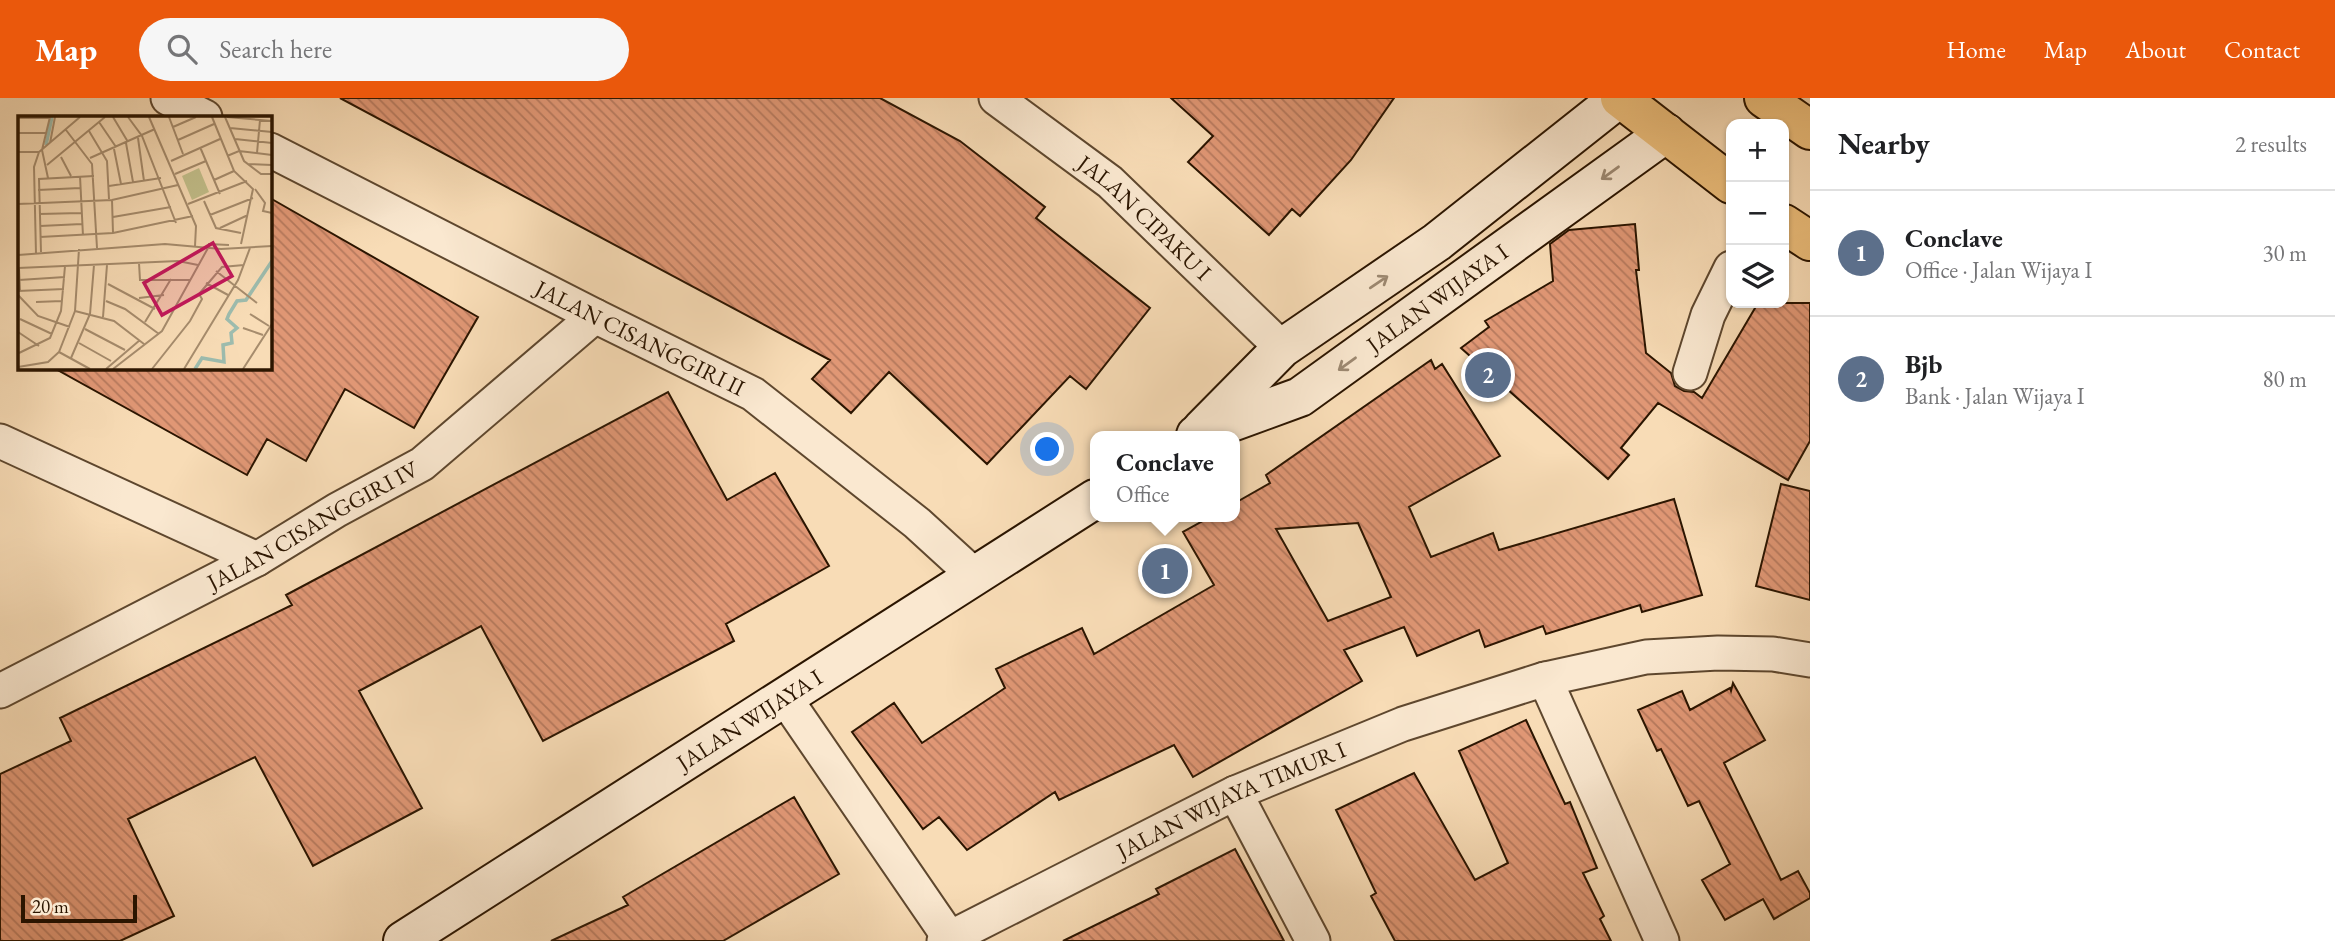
<!DOCTYPE html>
<html lang="en">
<head>
<meta charset="utf-8">
<style>
	body { margin:0; font-family:"EB Garamond",serif; background:#f6f6f6; color:#202124 }
	.controls { position:absolute; right:21px; top:21px; display:grid; overflow:hidden; border-radius:14px; box-shadow:0 2px 5px #0004 }
	.controls button { width:63px; height:63px; display:grid; place-items:center; padding:0; border:0; border-bottom:2px solid #e0e0e0; background:#fff; color:#202124; font:35px sans-serif }
	.scale { position:absolute; left:21px; bottom:18px; width:116px; box-sizing:border-box; padding-left:7px; border:4px solid #2b1500; border-top:0; font-size:19px; line-height:24px; white-space:nowrap; color:#2b1500; -webkit-text-stroke:5px #fae8d0; paint-order:stroke }
	.you { position:absolute; left:1048px; top:352px; width:24px; height:24px; margin:-18px; border:5px solid #fff; border-radius:50%; background:#1a73e8; box-shadow:0 0 0 10px #1a73e833 }
	.badge { display:grid; place-items:center; width:46px; height:46px; border-radius:50%; background:#ea580c; color:#fff; font-size:23px; font-weight:700 }
	.pin { position:absolute; translate:-50% -50%; border:4px solid #fff; box-shadow:0 2px 7px #0006 }
	.popup { position:absolute; left:1090px; top:333px; width:150px; height:91px; box-sizing:border-box; display:grid; place-content:center; border-radius:14px; background:#fff; filter:drop-shadow(0 2px 5px #0005); font-size:23px; white-space:nowrap; color:#757577 }
	.popup b { font-size:26px; color:#202124 }
	.popup::after { content:''; position:absolute; left:50%; top:100%; margin-left:-14px; border:14px solid transparent; border-top-color:#fff }
	.list { margin:0; padding:0; list-style:none }
	h2 { display:flex; justify-content:space-between; align-items:center; height:91px; margin:0; padding:0 28px; font-size:30px }
	h2 small { font-size:23px; font-weight:400; color:#757577 }
	.list li { display:grid; grid-template-columns:46px 1fr auto; gap:21px; align-items:center; box-sizing:border-box; height:126px; padding:0 28px; border-top:2px solid #e0e0e0 }
	.list b { display:block; font-size:26px; white-space:nowrap }
	.list p { margin:0; font-size:23px; white-space:nowrap; color:#757577 }
	.list em { font-size:23px; font-style:normal; color:#757577 }
	.icon { flex:none; width:38px; height:38px; fill:none; stroke:currentColor; stroke-width:2; stroke-linecap:round; stroke-linejoin:round }
	.map { position:relative; flex:none; width:1810px; height:843px; overflow:hidden }
	header { display:flex; align-items:center; gap:42px; box-sizing:border-box; height:98px; padding:0 35px; background:#ea580c; color:#fff }
	header strong { font-size:33px }
	nav { display:flex; gap:38px; margin-inline-start:auto; font-size:24px }
	.search { width:490px; height:63px; background:#f6f6f6; display:flex; align-items:center; gap:18px; box-sizing:border-box; padding:0 24px; border-radius:38px; color:#757577; font-size:26px }
	main { display:flex }
	aside { flex:1; background:#fff }
	.map>svg:first-child { display:block }
	.building { fill:url(#building-back-hatch); stroke:#2b1500; stroke-width:2; fill-rule:evenodd }
	.lines { fill:none; stroke-linecap:round; stroke-linejoin:round }
	.street-casing { stroke:#5e472e; stroke-width:37 }
	.secondary-casing { stroke:#2b1500; stroke-width:42 }
	.primary-casing { stroke:#2b1500; stroke-width:42 }
	.street { stroke:#fae8d0; stroke-width:33 }
	.secondary { stroke:#fae8d0; stroke-width:38 }
	.primary { stroke:#ecbe7b; stroke-width:38 }
	.oneway { stroke:#9d8972 }
	.labels { text-anchor:middle; dominant-baseline:central; stroke-width:6; stroke-linejoin:round; paint-order:stroke }
	.street-label { font-size:23px; fill:#2b1500; stroke:#fae8d0 }
	.inset-river { fill:none; stroke:#9dbcae; stroke-width:3.5 }
	.inset-road { fill:none; stroke:#a68c6d; stroke-width:2 }
	.view { fill:#c2185b; fill-opacity:0.15; stroke:#c2185b; stroke-width:3.5 }
	.inset-edge { fill:none; stroke:#2b1500; stroke-width:3.5 }
</style>
</head>
<body>
<header>
<strong>Map</strong>
<div class="search"><svg class="icon" aria-label="search" viewBox="0 0 24 24"><circle cx="10" cy="10" r="6"/><path d="M15 15l6 6"/></svg>Search here</div>
<nav><a>Home</a><a>Map</a><a>About</a><a>Contact</a></nav>
</header>
<main>
<div class="map">
<svg width="1810" height="843" viewBox="0 0 1810 843">
	<defs>
		<pattern id="building-back-hatch" width="6" height="6" patternUnits="userSpaceOnUse" patternTransform="scale(1.75)"><rect width="6" height="6" fill="#e09775"/><path d="M-1 5l2 2M0 0l6 6M5-1l2 2" fill="none" stroke="#b67a5e"/></pattern>
	</defs>
	<rect width="100%" height="100%" fill="#f8dcb6"/>
	<filter id="stains"><feTurbulence type="fractalNoise" baseFrequency=".00286" numOctaves="4"/><feColorMatrix values="0 0 0 0 .2 0 0 0 0 .09 0 0 0 0 .02 0 0 0 .5 -.17"/></filter>
	<radialGradient id="worn" r=".72"><stop offset=".6" stop-color="#630" stop-opacity="0"/><stop offset="1" stop-color="#630" stop-opacity=".3"/></radialGradient>
	<path class="building" d="M340,0H880L960,43L1045,109L1036,120L1150,210L1086,291L1070,278L987,366L889,274L851,315L812,281L830,262Z
		M1171,0H1394L1351,62L1300,118L1292,111L1269,137L1188,64L1213,38Z
		M270,100L478,219L414,330L345,291L306,363L267,341L247,377L54,270H270Z
		M1635,126L1639,172H1636L1646,255L1671,275L1675,288L1684,293L1694,294L1702,300L1758,205H1810V343L1788,382L1658,305L1621,350L1629,357L1608,381L1461,250L1489,229L1485,223L1553,183L1550,146L1569,132Z
		M1431,262L1435,271L1442,266L1500,358L1409,409L1431,459L1493,435L1499,452L1674,401L1702,497L1642,514L1640,507L1546,536L1543,528L1485,549L1479,532L1417,558L1404,529L1344,552L1362,583L1193,679L1174,647L1059,702L1055,694L967,752L939,719L923,731L852,634L894,605L922,645L1005,590L996,571L1082,530L1094,556L1214,487L1183,434L1210,419H1235V405L1270,385L1266,377ZM1358,425L1391,499L1328,523L1276,431Z
		M668,294L727,402L775,375L829,468L726,526L734,543L543,643L481,528L359,593L422,710L313,768L255,659L128,721L174,818L120,843H0V676L71,643L60,620L292,507L286,497Z
		M1781,386L1810,393V502L1756,488Z
		M1733,585L1765,642L1724,665L1781,782L1798,773L1810,795V800L1774,821L1763,801L1725,822L1702,782L1730,766L1699,703L1688,708L1661,651L1657,653L1638,612L1682,593L1690,612L1730,590L1731,593Z
		M1526,622L1565,706L1570,704L1597,770L1583,775L1604,818L1600,821L1611,843H1395L1371,798L1376,795L1336,712L1414,675L1475,782L1508,765L1459,653Z
		M794,699L839,776L723,843H551L628,807L623,799Z
		M1235,751L1284,843H1063L1159,796L1156,791Z"/>
	<g class="lines">
		<g class="street-casing">
			<g id="street">
				<path d="M168,0L205,19"/>
				<path id="s1" d="M996,0L1110,84L1282,250"/>
				<path id="s2" d="M270,52L595,218L753,296L917,425L975,478"/>
				<path d="M1690,275L1708,217L1731,170"/>
				<path d="M0,343L257,461"/>
				<path d="M1545,581L1662,843"/>
				<path id="s3" d="M0,593L257,461L337,412L422,366L595,218"/>
				<path d="M785,600L949,839"/>
				<path d="M1235,695L1313,843"/>
				<path id="s4" d="M944,843L1235,695L1403,626L1545,581L1646,559L1718,555L1773,556L1810,562"/>
			</g>
		</g>
		<g class="secondary-casing">
			<g id="secondary">
				<path d="M1202,331L1282,250L1437,144L1619,0"/>
				<path id="s5" d="M1196,337L1300,299L1666,35"/>
				<path id="s6" d="M403,843L1095,401"/>
			</g>
		</g>
		<g class="primary-casing">
			<path id="primary" d="M1620,0L1731,86
				M1764,0L1810,32
				M1784,126L1810,143"/>
		</g>
		<use href="#street" class="street"/>
		<use href="#secondary" class="secondary"/>
		<use href="#primary" class="primary"/>
	</g>
	<defs><path id="oneway-shaft" d="M-6 0H5M1.5-3L5.5 0L1.5 3" fill="none" stroke-width="1.6" stroke-linecap="round" stroke-linejoin="round" transform="scale(1.75)"/></defs>
	<g class="oneway">
		<use href="#oneway-shaft" transform="translate(1610 75) rotate(144)"/>
		<use href="#oneway-shaft" transform="translate(1379 184) rotate(-34)"/>
		<use href="#oneway-shaft" transform="translate(1347 266) rotate(144)"/>
	</g>
	<g class="labels">
		<g class="street-label">
			<text stroke="none"><textPath href="#s1" startOffset="191">JALAN CIPAKU I</textPath></text>
			<text stroke="none"><textPath href="#s5" startOffset="280">JALAN WIJAYA I</textPath></text>
			<text stroke="none"><textPath href="#s2" startOffset="415">JALAN CISANGGIRI II</textPath></text>
			<text stroke="none"><textPath href="#s3" startOffset="354">JALAN CISANGGIRI IV</textPath></text>
			<text stroke="none"><textPath href="#s6" startOffset="411">JALAN WIJAYA I</textPath></text>
			<text stroke="none"><textPath href="#s4" startOffset="320">JALAN WIJAYA TIMUR I</textPath></text>
		</g>
	</g>
	<g transform="translate(18 18)">
		<rect width="254" height="254" fill="#f8dcb6"/>
		<path d="M181,52L191,76L174,84L164,60Z" fill="#c2bf8b"/>
		<path class="inset-river" d="M28,29L34,1M177,253L184,242L206,246L205,229L214,227L213,217L219,212L209,203L211,198L219,185L228,184L254,145"/>
		<path class="inset-road" d="M95,1L110,26M110,1L124,20L158,107M131,1L178,110L177,130M151,1L165,38M194,1L216,55L235,73L223,128M207,1L226,45L243,58H254M209,1L254,5M0,2H32M81,6L98,31M155,11L178,1M212,12L254,16M48,14L74,48L79,132M71,15L89,45L91,83M0,17H29M120,22L126,65M217,23L254,27M160,24L196,8M32,27L37,1M108,27L115,66M182,31L202,78M96,33L103,68M0,36H21L62,1M239,37L242,4M209,40L221,35L254,39M43,41L53,60M72,42L137,13M153,45L202,23M230,48L254,49M29,49L87,1M157,58L188,45M62,60L65,120M30,62L24,34L32,1M196,64L216,55M91,70L143,62M237,73L247,87L245,95L254,97M20,74L62,72M94,84L95,117M186,85L198,112L223,117M0,88L94,84L160,69M170,88L229,65M21,98L63,97M192,99L235,82M95,101L153,91M22,110L64,108M202,112L230,99M22,121L95,117L175,100M190,128L211,129M23,136L21,63L76,60M18,138L16,51L21,36M0,139L147,128L203,133L254,130M121,147L122,164H172M0,152L160,145L180,149M1,153L2,175M198,155L239,187M1,164L47,161M188,167L210,179M90,168L137,193M0,175L46,173M181,178L204,151L226,149M0,179L20,200L52,211M121,182L146,179M88,185L107,193L141,218M18,186L44,185M57,195L96,205L126,228M232,198L251,210M85,201L89,149M2,203L34,218M127,206L153,163M225,212L245,219M67,213L107,234M0,216L21,230M61,227L93,245M41,236L72,253M1,237L32,222L43,195L47,150M53,242L72,198L76,149M0,251L30,246L41,236L57,195L61,133M88,253L122,224M95,253L144,215L190,132M134,253L172,205L184,183L181,178M166,253L220,164L232,132M225,253L254,208"/>
		<path class="view" d="M195,127L214,160L144,199L126,167Z"/>
		<rect width="254" height="254" class="inset-edge"/>
	</g>
	<rect width="100%" height="100%" filter="url(#stains)"/>
	<rect width="100%" height="100%" fill="url(#worn)"/>
</svg>
<div class="controls">
<button>+</button>
<button>−</button>
<button><svg class="icon" aria-label="layers" viewBox="0 0 24 24"><path d="M12 4l9 5-9 5-9-5zM3 14l9 5 9-5"/></svg></button>
</div>
<div class="scale">20 m</div>
<div class="you"></div>
<div class="pin badge" style="left:1165px;top:473px;background:#5c6f8a">1</div>
<div class="popup"><b>Conclave</b>Office</div>
<div class="pin badge" style="left:1488px;top:277px;background:#5c6f8a">2</div>
</div>
<aside>
<h2>Nearby<small>2 results</small></h2>
<ul class="list">
<li><span class="badge" style="background:#5c6f8a">1</span><div><b>Conclave</b><p>Office · Jalan Wijaya I</p></div><em>30 m</em></li>
<li><span class="badge" style="background:#5c6f8a">2</span><div><b>Bjb</b><p>Bank · Jalan Wijaya I</p></div><em>80 m</em></li>
</ul>
</aside>
</main>
</body>
</html>
